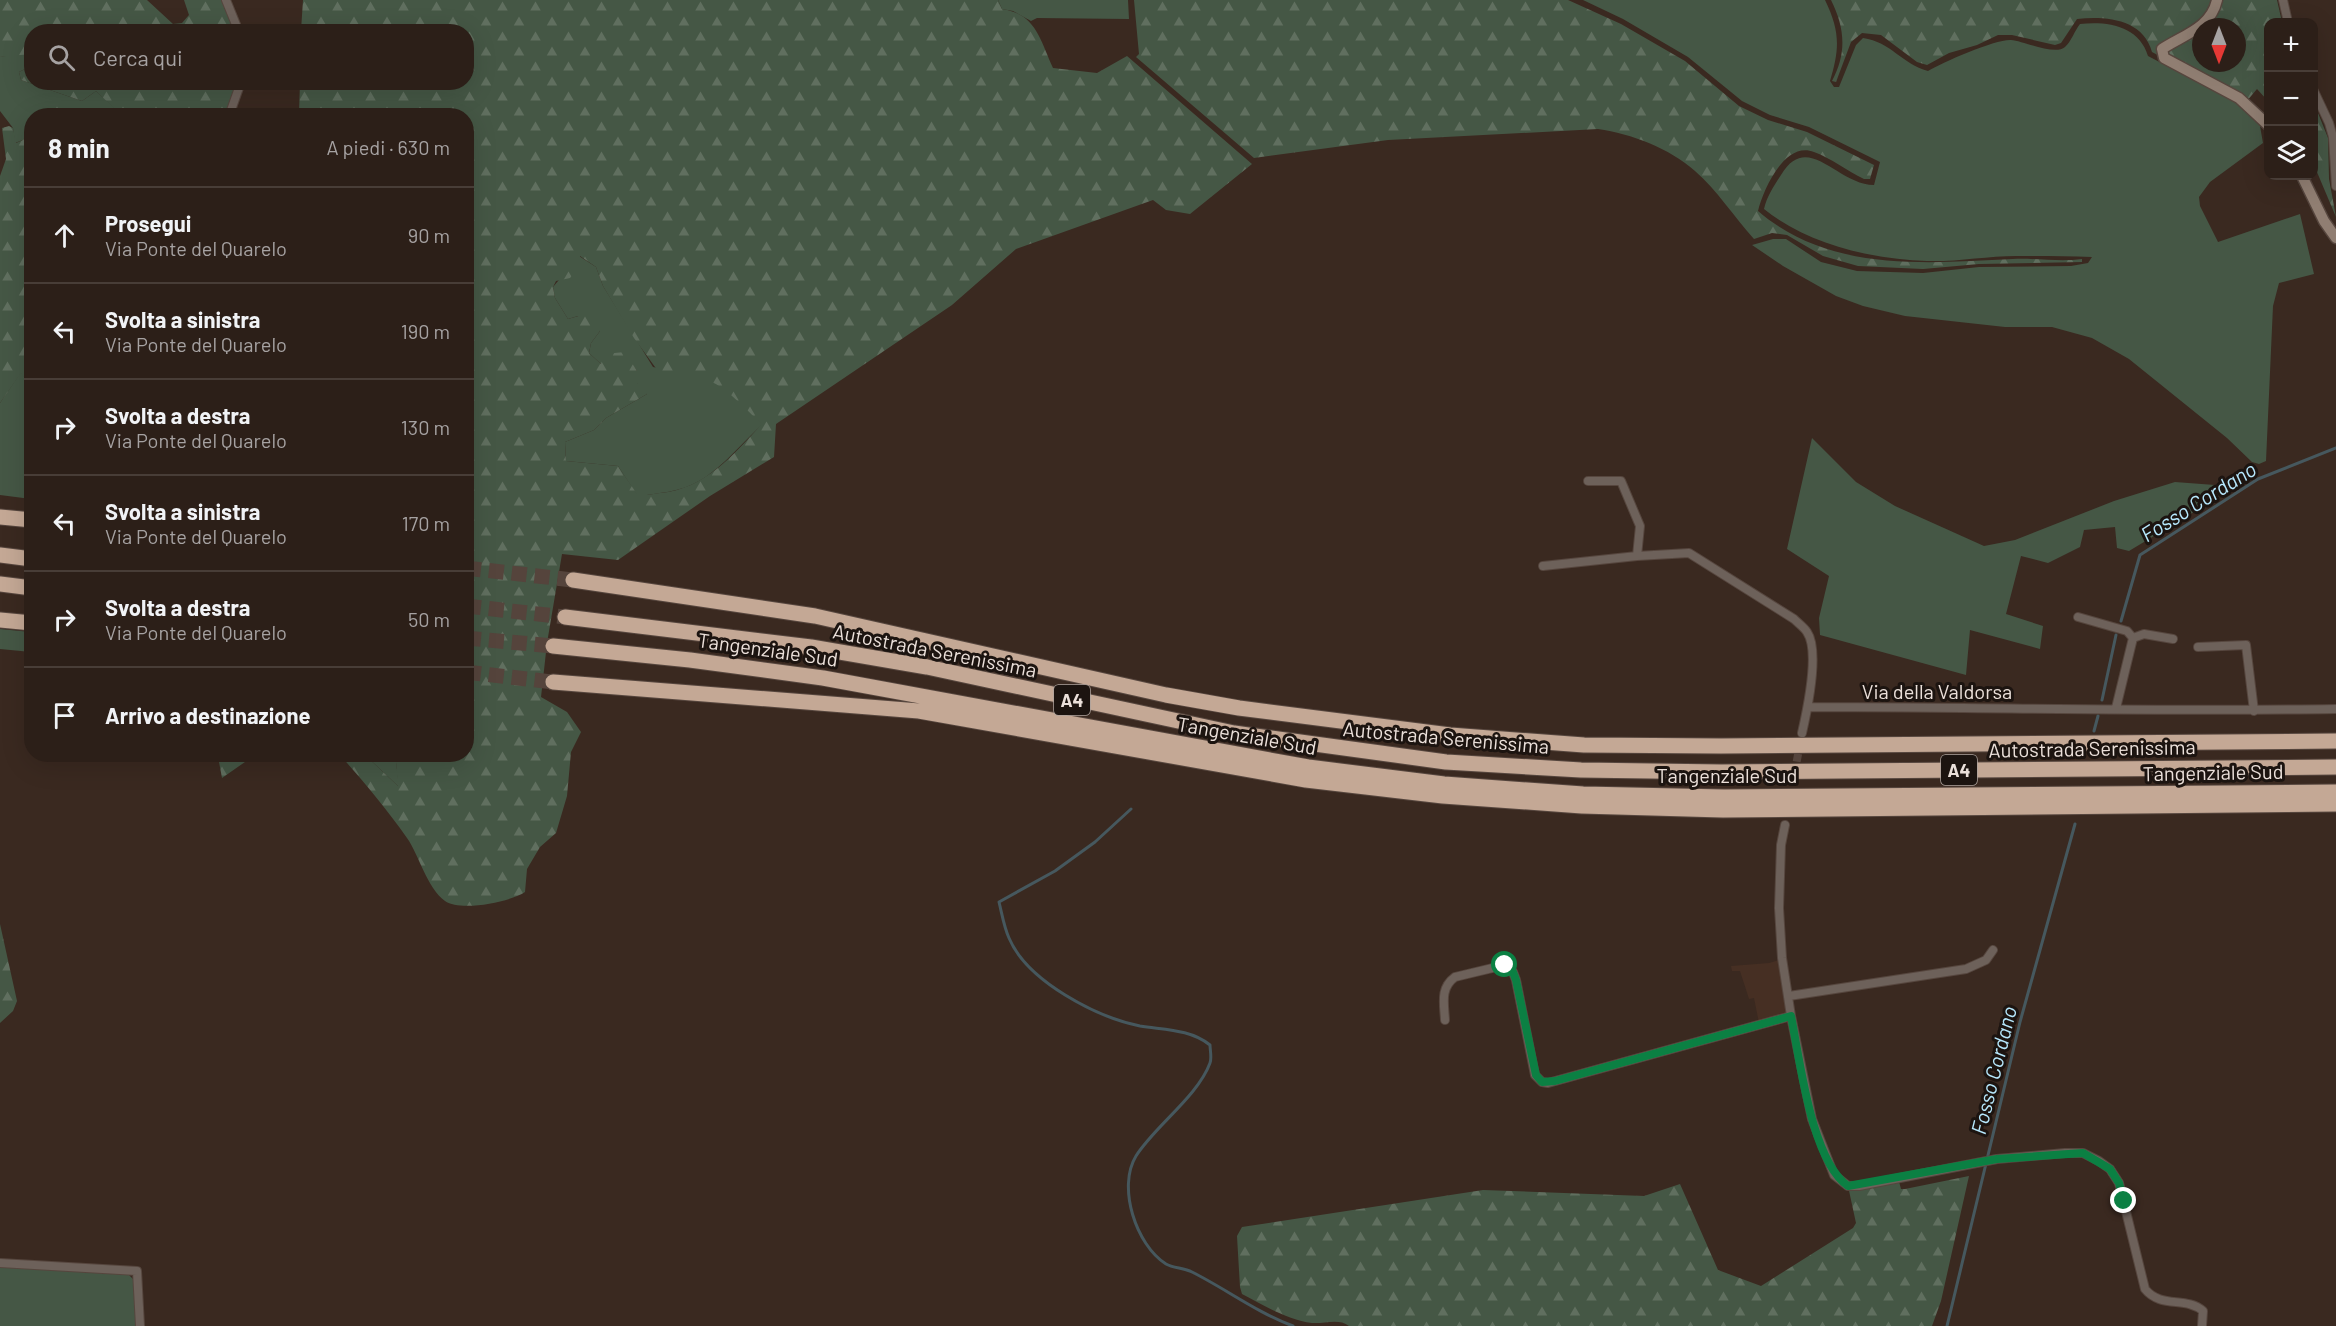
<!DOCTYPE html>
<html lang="it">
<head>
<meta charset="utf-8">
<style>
	body { margin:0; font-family:Barlow,sans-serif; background:#342721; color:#f1f3f6 }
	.controls { position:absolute; right:18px; top:18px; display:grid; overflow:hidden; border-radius:12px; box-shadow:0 6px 24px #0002 }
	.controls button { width:54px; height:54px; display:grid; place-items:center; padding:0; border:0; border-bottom:2px solid #483d37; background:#2c1f18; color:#f1f3f6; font:30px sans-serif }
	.compass { position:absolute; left:2192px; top:18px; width:54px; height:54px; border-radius:50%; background:#2c1f18; box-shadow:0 6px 24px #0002; rotate:180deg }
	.stop { position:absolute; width:18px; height:18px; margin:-14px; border:4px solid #0b8043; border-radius:50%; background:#fff }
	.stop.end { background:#0b8043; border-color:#fff; box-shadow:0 2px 6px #0008 }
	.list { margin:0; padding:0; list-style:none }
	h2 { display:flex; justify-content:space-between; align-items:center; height:78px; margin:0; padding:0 24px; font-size:26px }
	h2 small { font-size:20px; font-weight:400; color:#a6a2a2 }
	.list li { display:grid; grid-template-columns:39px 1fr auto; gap:18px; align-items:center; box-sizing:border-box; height:96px; padding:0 24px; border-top:2px solid #483d37 }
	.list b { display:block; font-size:22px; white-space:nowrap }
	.list p { margin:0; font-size:20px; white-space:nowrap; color:#a6a2a2 }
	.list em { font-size:20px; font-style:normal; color:#a6a2a2 }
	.icon { flex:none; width:33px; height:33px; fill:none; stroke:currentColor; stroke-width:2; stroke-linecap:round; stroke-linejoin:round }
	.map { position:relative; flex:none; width:2336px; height:1326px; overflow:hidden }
	.search { position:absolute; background:#2c1f18; box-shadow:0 6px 24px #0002; left:24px; top:24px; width:450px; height:66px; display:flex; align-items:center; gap:15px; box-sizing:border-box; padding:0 21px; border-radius:24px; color:#a6a2a2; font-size:22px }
	.panel { position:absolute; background:#2c1f18; box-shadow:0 6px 24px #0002; left:24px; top:108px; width:450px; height:654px; border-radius:24px }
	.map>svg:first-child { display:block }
	.built { fill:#462f23 }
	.grass { fill:#455745 }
	.forest { fill:url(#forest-firs); fill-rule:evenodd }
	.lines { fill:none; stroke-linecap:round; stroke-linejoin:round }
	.stream { stroke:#46585e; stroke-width:3 }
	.street-tunnel { stroke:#55443c; stroke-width:8; stroke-dasharray:8 4; stroke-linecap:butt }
	.highway-tunnel { stroke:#55443c; stroke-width:15; stroke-dasharray:15 8; stroke-linecap:butt }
	.street-casing { stroke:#56463e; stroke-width:10 }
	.secondary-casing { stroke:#56463e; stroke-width:13 }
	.highway-casing { stroke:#56463e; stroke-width:17 }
	.street { stroke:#6d615a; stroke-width:8 }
	.secondary { stroke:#907e72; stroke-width:10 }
	.highway { stroke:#c4a895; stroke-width:15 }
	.route { stroke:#0b8043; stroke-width:8 }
	.labels { text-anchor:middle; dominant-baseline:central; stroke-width:6; stroke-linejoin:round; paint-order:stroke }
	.shield { fill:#1c1410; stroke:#ada39d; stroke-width:1.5 }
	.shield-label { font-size:18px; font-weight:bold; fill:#ebe0da }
	.street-label { font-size:20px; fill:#ebe0da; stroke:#1c1410 }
	.water-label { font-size:21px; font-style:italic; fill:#b7e8fd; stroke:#1c1410 }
</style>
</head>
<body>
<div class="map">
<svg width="2336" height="1326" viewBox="0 0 2336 1326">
	<defs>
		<pattern id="forest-firs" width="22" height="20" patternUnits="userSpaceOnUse" patternTransform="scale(1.5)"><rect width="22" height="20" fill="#455745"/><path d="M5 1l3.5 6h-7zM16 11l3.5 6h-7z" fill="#606f5f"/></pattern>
	</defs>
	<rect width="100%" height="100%" fill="#3a2920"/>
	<path class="built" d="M1779,960L1789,1015L1759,1023L1754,998L1749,999L1740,971H1732L1731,966L1769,963Z"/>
	<path class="grass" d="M998,0H1128L1129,19L1037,18L1031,21L1013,11L1002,9Z
		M1583,0H1825C1840,31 1840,48 1830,81L1834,87H1839L1856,45L1863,38C1891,42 1902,64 1928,71C1943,62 1996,39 2011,40C2024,41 2055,56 2065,47C2071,42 2075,30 2080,24C2108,21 2139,26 2148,56L2238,103L2260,126L2263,143L2210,182L2199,197L2200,206L2218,242L2300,214L2314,274L2279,283L2273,306L2266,461L2259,464L2252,462L2227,438L2129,359L2092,338L2052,327H2005L1905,316L1863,306L1836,296L1783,266L1752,245L1773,239H1786L1821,262L1857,271L1923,273L1979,267L2071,266L2088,263L2092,257C2070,256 2046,256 2023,256C1991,255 1959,262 1927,261C1872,259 1808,245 1764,209C1767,196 1774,186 1781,175C1808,130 1837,185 1874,185L1880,162L1809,127L1770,115L1742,101L1688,57L1623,19Z
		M16,54H31V66L19,72L21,80L82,101L96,91L122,115H66V112L35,114L32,116L31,130L23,140L15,143L13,128L0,111V57Z
		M579,256L596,267L603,286L653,367C667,370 680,371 695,374C721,378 744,407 763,424C728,455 710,488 660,493C652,494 646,496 637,495L618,466L566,461L565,442L594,430L606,418L647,394L637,383V371L632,364H601L589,353L591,343L600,331L578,316L568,319L555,298L553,287Z
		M21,372L29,385L31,499L0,495V403Z
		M1812,438L1856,482L1895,506L1984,546L2015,540L2114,501L2175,482L2228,486L2227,492L2129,551L2117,548L2115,527L2084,530L2080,547L2048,563L2021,556L2006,614L2043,626L2040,649L1970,630L1966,675L1820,635L1819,618L1829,576L1787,549Z
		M0,629L31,632V652L0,649Z
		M365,755H390L396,762L399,787Z
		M0,1264L129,1275L135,1281V1326H0Z"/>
	<path class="forest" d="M0,0H147L173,24L182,23L189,15L184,0H224L237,31L32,32L31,54L0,57Z
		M303,0H998L1002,9C1036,14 1040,40 1053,68L1097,73L1127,56L1252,164L1190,214L1166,210L1153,200L1016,249L952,305L776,424L774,457L710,496L618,560L562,554L547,643L541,697L567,712L581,732L571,752L567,796L556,833L540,847L527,869L525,892C510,902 461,912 445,901C427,888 419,855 407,838C386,808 363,781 340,755H365L398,786L396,762L390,755L466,754V116H297L299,112L300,83L466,82V32L301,31ZM580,256L596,267L603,286L634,338L663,378C710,365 731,396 762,424C733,455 705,489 660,493C652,494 645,496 637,494L618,466L566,461L565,442L594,430L606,418L647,394L645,385L637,383V371L625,352L604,354L601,364L589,353L591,343L600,331L596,317L589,313L568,319L555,298L553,287L556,281L570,278L578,268Z
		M1134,0H1568L1621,24L1685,61L1739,106L1768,120L1807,132L1874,165L1870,179H1864C1847,171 1831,158 1814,152C1785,140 1763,190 1758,211C1830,273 1926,263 2013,259C2036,258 2060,262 2082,259V262L1979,264L1923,269L1858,266L1823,256L1787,235L1772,233L1754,239C1734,217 1717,190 1695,171C1669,148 1632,134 1598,129L1388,140L1254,158L1136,57L1139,54Z
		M1831,0H2277L2282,22H2268V101L2257,89L2246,102L2152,52C2143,19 2106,16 2077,19L2061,43L2055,45L2012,35H1998L1977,45L1949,53L1927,65L1917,62L1881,35L1862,33L1851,42L1836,82L1832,81C1847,53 1845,28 1831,0ZM2201,27H2237V63H2201Z
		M31,66L32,82L239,83L230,115L122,116L96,91L82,101L21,80L19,72Z
		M33,101L45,112L57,104L66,112V115H35L26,106Z
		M2314,103L2328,138L2329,179L2336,217L2314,165Z
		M9,126L13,128L16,143L23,140L31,130V429L29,385L21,373L0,403V176L6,159L2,128Z
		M230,755V754L255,755L222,778L219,762Z
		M0,924L17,1001L13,1011L0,1023Z
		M1969,1176L1941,1301L1932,1326H1349C1339,1318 1324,1324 1312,1323C1288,1320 1263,1305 1242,1294L1240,1287L1237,1236L1242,1227L1483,1190L1644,1196L1680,1184L1718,1270L1761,1286L1853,1228L1856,1223L1848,1186L1898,1178L1901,1189H1905Z"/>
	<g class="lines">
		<path class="stream" d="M2121,621L2140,555L2258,479L2336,448
			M2102,700L2116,635
			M2094,731L2098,716
			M1131,809L1095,842L1055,871L999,902C1002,914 1004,927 1009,938C1027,981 1096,1017 1140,1026C1164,1030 1190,1029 1210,1045C1210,1050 1212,1058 1210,1063C1198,1096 1154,1127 1136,1156C1117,1187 1136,1245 1166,1264C1173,1268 1184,1268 1192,1272C1226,1289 1256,1312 1293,1326
			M1947,1326L2020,1022L2075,824"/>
		<path class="street-tunnel" d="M1790,797L1800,744"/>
		<path class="highway-tunnel" d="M466,568L573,580
			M466,606L565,617
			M466,638L553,646
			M466,672L553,682"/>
		<g class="street-casing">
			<path id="street" d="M226,0L239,32
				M2283,0L2288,22
				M2314,91L2329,123L2333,137L2336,186
				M229,116L241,82
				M1588,481H1621L1640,526L1637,556L1689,553L1794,619C1798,623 1804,627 1807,632C1820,651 1807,711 1802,733
				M1543,566L1637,556
				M2078,617L2127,631L2133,638
				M2198,647L2246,645L2254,711
				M1808,707C1984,707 2160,712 2336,709
				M2116,708L2133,638L2144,634L2173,639
				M1785,825L1781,845L1779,908L1782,958L1791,1016L1812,1119L1834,1175L1848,1186H1859L1997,1159L2065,1153H2083L2099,1161L2110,1169L2119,1183L2145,1289C2161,1309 2186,1296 2203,1311L2202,1326
				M1789,996L1966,969L1986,960L1993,950
				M1445,1020C1444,1003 1440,988 1455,977L1505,965L1513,972L1516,980L1535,1075L1542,1082L1548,1083L1791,1016
				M0,1263L137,1271L140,1326"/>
		</g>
		<g class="secondary-casing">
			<path id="secondary" d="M2217,0C2211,28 2183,35 2162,49L2164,58L2239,98L2268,125
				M2302,176L2324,221L2336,238"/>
		</g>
		<g class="highway-casing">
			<path id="highway" d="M0,517L32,520
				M0,555L32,559
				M573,580L815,616L1166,695L1239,708L1450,735L1584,745L1721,746L2336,741
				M0,584L32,588
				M565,617L811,647L927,667L1234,733L1446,762L1581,770L1721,772L2336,767
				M0,620L32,623
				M553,646L690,660L823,678L1308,767L1444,784L1583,794L1724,797L2336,792
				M553,682L919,711L1306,780L1443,796L1582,806L1723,810L2336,804"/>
		</g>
		<use href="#street" class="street"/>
		<use href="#secondary" class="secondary"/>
		<use href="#highway" class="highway"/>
	</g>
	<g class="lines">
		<path class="route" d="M1505,965L1513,972L1516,980L1536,1075L1542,1082L1555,1081L1791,1016C1800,1060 1811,1160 1848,1186L1997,1159L2083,1153L2110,1169L2119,1183L2124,1201"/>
	</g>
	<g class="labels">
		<g class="shield">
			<rect x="1054" y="685" width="36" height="30" rx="4.5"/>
			<rect x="1941" y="755" width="36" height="30" rx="4.5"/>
		</g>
		<g class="shield-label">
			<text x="1072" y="700">A4</text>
			<text x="1959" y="770">A4</text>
		</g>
		<g class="street-label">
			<text transform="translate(768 649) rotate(8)">Tangenziale Sud</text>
			<text transform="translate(935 650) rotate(11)">Autostrada Serenissima</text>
			<text x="1937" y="691">Via della Valdorsa</text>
			<text transform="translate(1247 735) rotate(10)">Tangenziale Sud</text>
			<text transform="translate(1446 737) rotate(5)">Autostrada Serenissima</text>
			<text transform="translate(2092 748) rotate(-1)">Autostrada Serenissima</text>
			<text transform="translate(2213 772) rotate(-1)">Tangenziale Sud</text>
			<text x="1727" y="775">Tangenziale Sud</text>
		</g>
		<g class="water-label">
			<text transform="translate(2198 501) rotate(-32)">Fosso Cordano</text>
			<text transform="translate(1993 1070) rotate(-76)">Fosso Cordano</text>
		</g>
	</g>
</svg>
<div class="controls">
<button>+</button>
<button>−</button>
<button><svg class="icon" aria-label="layers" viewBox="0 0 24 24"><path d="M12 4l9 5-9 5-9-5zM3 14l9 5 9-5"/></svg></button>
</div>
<svg class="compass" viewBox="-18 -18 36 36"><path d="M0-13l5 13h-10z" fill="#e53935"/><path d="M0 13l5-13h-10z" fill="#a6a2a2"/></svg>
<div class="stop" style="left:1505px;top:965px"></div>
<div class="stop end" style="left:2124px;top:1201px"></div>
<div class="search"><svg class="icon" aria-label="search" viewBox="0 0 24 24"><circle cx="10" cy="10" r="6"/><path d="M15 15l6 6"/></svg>Cerca qui</div>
<section class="panel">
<h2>8 min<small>A piedi · 630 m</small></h2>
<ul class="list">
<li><svg class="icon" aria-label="ahead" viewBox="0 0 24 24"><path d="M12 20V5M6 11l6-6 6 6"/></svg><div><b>Prosegui</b><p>Via Ponte del Quarelo</p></div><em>90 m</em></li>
<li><svg class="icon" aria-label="left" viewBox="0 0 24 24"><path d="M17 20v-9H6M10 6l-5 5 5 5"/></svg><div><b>Svolta a sinistra</b><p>Via Ponte del Quarelo</p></div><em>190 m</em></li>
<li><svg class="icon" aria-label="right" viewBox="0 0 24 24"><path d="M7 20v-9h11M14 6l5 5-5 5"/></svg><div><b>Svolta a destra</b><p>Via Ponte del Quarelo</p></div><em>130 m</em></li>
<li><svg class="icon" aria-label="left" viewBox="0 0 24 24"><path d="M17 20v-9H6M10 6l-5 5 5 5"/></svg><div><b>Svolta a sinistra</b><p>Via Ponte del Quarelo</p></div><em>170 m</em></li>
<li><svg class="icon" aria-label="right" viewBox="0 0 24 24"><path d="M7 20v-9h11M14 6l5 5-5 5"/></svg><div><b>Svolta a destra</b><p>Via Ponte del Quarelo</p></div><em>50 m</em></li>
<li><svg class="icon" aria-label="arrive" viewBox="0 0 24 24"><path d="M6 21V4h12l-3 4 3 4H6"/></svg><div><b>Arrivo a destinazione</b></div></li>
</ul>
</section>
</div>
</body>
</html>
